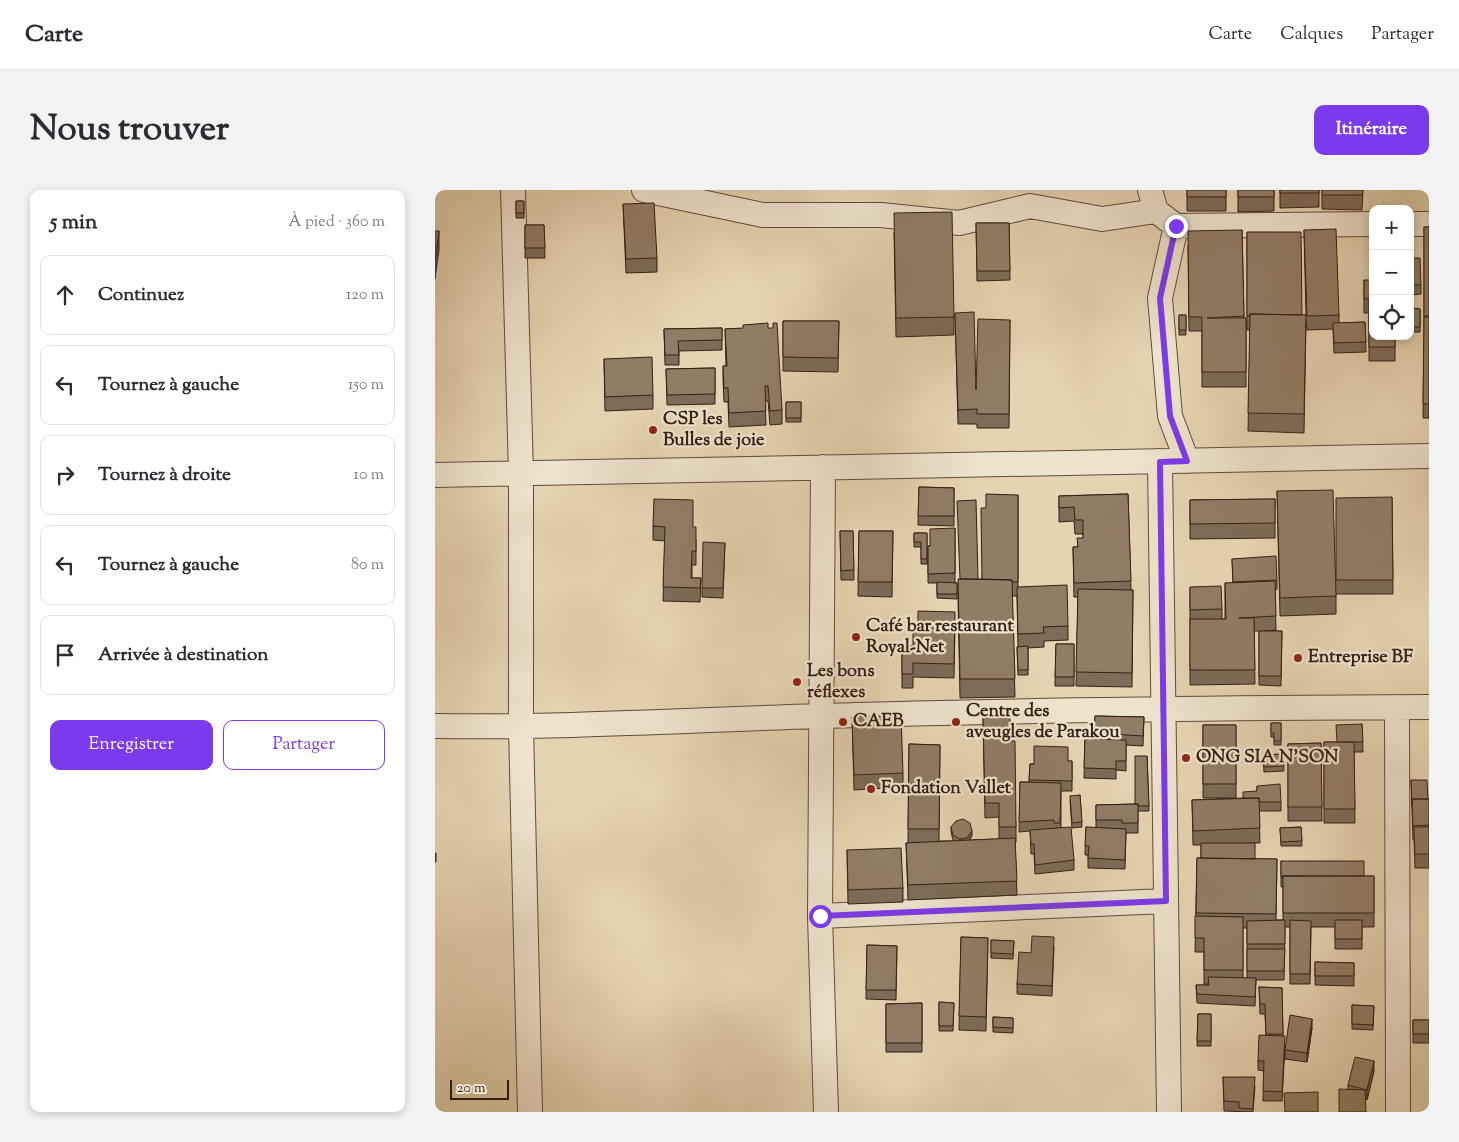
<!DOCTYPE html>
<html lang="fr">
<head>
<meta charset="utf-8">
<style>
	body { margin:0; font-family:"Sorts Mill Goudy",serif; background:#f2f2f3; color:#2b2b33 }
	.controls { position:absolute; right:15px; top:15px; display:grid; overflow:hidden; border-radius:10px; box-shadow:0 2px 8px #0003 }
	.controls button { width:45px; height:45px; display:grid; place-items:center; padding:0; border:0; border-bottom:1px solid #e1e1e2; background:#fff; color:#2b2b33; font:25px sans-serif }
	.scale { position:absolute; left:15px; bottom:12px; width:59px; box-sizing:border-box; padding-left:5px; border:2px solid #341f14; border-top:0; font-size:14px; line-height:18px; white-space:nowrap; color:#341f14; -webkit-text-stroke:4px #eee3cd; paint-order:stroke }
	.stop { position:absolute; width:15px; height:15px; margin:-11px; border:4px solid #7c3aed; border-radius:50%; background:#fff }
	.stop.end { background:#7c3aed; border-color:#fff; box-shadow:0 1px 5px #0008 }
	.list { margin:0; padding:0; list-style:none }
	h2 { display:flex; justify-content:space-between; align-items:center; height:65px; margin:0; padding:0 20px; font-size:21px }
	h2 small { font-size:16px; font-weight:400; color:#7c7c81 }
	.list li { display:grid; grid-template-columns:32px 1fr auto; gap:15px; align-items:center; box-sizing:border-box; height:80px; margin:0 10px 10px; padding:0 10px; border:1px solid #e1e1e2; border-radius:10px }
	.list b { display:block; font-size:19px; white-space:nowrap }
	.list em { font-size:16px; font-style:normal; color:#7c7c81 }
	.actions { display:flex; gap:10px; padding:15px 20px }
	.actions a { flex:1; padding:11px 0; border:1px solid #7c3aed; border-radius:10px; text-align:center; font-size:18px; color:#7c3aed }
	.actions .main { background:#7c3aed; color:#fff }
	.icon { flex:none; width:28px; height:28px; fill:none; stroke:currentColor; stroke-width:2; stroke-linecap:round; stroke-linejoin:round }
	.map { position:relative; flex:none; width:994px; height:922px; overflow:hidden; border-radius:10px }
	header { display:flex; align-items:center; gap:30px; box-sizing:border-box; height:70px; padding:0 25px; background:#fff; border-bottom:1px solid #e1e1e2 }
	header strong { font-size:24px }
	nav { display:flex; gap:28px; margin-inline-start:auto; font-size:18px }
	.intro { display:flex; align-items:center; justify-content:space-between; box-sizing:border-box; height:120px; padding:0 30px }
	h1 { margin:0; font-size:35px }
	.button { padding:12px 22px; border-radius:10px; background:#7c3aed; color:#fff; font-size:18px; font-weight:700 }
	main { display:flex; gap:30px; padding:0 30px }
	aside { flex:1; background:#fff; border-radius:10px; box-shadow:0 2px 8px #0003 }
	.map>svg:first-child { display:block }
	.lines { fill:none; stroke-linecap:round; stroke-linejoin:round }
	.minor-casing { stroke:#604c3c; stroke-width:26 }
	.minor { stroke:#eee3cd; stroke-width:24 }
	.wall { fill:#7c6c58; stroke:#341f14; fill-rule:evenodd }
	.shaded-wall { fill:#655847; stroke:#341f14 }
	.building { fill:#907d66; stroke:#341f14 }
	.route { stroke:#7c3aed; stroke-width:6 }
	.poi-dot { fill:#8f2418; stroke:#eee3cd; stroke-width:2 }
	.labels { text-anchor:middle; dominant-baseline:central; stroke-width:4.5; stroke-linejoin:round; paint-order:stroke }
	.poi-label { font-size:18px; font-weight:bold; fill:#341f14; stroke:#eee3cd; text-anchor:start }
</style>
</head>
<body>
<header>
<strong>Carte</strong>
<nav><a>Carte</a><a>Calques</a><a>Partager</a></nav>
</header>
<div class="intro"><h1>Nous trouver</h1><a class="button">Itinéraire</a></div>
<main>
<aside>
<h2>5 min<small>À pied · 360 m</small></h2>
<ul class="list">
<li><svg class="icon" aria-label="ahead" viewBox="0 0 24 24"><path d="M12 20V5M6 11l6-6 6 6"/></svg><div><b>Continuez</b></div><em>120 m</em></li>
<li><svg class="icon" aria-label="left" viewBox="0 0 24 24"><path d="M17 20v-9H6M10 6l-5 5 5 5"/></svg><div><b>Tournez à gauche</b></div><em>150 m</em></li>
<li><svg class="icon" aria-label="right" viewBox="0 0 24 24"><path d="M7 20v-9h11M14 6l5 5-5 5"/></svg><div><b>Tournez à droite</b></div><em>10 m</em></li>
<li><svg class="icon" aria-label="left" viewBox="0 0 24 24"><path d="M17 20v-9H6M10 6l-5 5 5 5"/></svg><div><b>Tournez à gauche</b></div><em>80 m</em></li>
<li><svg class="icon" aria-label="arrive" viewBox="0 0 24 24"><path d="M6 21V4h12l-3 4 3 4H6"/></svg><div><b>Arrivée à destination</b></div></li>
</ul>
<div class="actions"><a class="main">Enregistrer</a><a>Partager</a></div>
</aside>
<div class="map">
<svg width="994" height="922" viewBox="0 0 994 922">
	<rect width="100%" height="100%" fill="#e5d4b2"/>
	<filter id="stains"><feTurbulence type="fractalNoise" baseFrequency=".004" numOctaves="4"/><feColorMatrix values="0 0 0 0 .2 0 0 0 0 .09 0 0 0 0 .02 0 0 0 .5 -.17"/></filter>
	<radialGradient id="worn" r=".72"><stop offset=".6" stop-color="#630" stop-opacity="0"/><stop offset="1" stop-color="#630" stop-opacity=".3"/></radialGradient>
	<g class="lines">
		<g class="minor-casing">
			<path id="minor" d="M78,0L86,283V537L95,922
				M209,0L328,25H446L524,33L595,16L667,29L721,21
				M715,0L721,21L741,36L938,34
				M975,34H994
				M741,36L725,108L735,226L752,271
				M725,271L734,922
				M388,277L385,726L391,922
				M0,285L994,266
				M962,517L963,922
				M0,536C128,538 256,530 385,526C588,520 791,518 994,517
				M385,726L731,711"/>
		</g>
		<use href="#minor" class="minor"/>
	</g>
	<path class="wall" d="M752,0H791V21H752Z
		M803,0H839V21L803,22Z
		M845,0H884V17L845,18Z
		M887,0H928L927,20L887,19Z
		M81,11H89V28H81Z
		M188,14L222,68V82L191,83Z
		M541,33H574L575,90L542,91Z
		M90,35H109L110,68H90Z
		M989,37H994V228H988L989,140Z
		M807,40L809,128H811V197H767V141H754L753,55Z
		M869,40L904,125V133L930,132L931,162L899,163L898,139L872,140L871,131L869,243L813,241L815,140H812V42L867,125H871Z
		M459,42L519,127V145L461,147Z
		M975,68L986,95V104L975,105Z
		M929,90L960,146V171H934V123H929Z
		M976,118L985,119V142H975Z
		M520,123L541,200L575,130L574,238H542V234H523Z
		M744,125H751V145H744Z
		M348,131H404L403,182L348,181Z
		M287,138V160L244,161V175H230L229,139Z
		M333,138L347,220V234L335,235L333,211H330L331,235L294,237L293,212H289L288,190V176H291L290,139Z
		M169,169L218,205V219L170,221Z
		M280,178V214L232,215L231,179Z
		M351,212H366V232H351Z
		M484,297L519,298V336L483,335Z
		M842,301L901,384L957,307L958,404H901V424L845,426Z
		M693,304L696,400H698L697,497L641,496L643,407H639L638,357H642L648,348V344H640L639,331L624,332V306Z
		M583,305V397L633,436V450L609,451V457L593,458V485H583L582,457H583L582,406H577L580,507L525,508L523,407L524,389H547L551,318Z
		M840,309V348L755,349V310Z
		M218,336L258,337L261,351V375H257V388H266L265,412L228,411L230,351L218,350Z
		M520,338V393H522V409L502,408V393H493V356H495Z
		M405,341H418L419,390H406Z
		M424,341H458L457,407L423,406Z
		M479,343H492V374H486V357H479Z
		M290,353L288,408L267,407V398Z
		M797,369L842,390V399L840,400L841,440L830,441H847L846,496L824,495V441H819L820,494L755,495V397L787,419V429H790V393H798Z
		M520,436L519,488L478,487V498H467V456H478Z
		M621,454H639V496H620Z
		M660,526L709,527L708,556L691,555V581L681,580V589L649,588L650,549L659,550Z
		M417,527L468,583V597L419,600Z
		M548,528L576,551L581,637V652H580L582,705L473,710L471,653H473L474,554L505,555L504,651H519L518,650L516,642V637L537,646L534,650L564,649V627L550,628Z
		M836,533H846V555H839V547H836Z
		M927,534L928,562H919L920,633H889V552H902Z
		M768,535H801V608H768Z
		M886,553L887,631H853V554Z
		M848,564L849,581L829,582L828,565Z
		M712,566L714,621H703V643H691L690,679L653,678V665H650L651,637L661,638V615L700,614Z
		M637,571V601H626V638L639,670V680L600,684L599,664H596L595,641L584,642L585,592H594L595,574Z
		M976,590L993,609H994V678H980L979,650H978Z
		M822,596L846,612V621H824L825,653H814L820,669H842L841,730H848V697H846V671L929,686H939V737H927V759H900V737H876L875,794H855V737H850L849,790H821L820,816L762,813L761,795H773V794H769V762H760L762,668H766V655H758L757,610L808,608L822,601ZM808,738H812V788H808Z
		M645,605L647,637L637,638L635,611Z
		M866,637L867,656H846L845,638Z
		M412,660L468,698V712L413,714Z
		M526,747L553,748L551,841L524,840Z
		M556,750L579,751L578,769L556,768Z
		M432,755L462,756L461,810L431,809Z
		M619,757L617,806L582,804V794L596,763Z
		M880,772L919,773V796L880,795Z
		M824,797L847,798L848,846L850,856L847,911H828L829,881L823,880V871L831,846L830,824H825Z
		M504,812L519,813L518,841H504Z
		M487,813V862H451V814Z
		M917,815L939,816L938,840L917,839Z
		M763,824H776V856H762Z
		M558,827L578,828V843L558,842Z
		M978,830H994V853H978Z
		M877,838L872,872L850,869V860Z
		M939,881L932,910L913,899V895Z
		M788,887L820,896L818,922L789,921Z"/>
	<path class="shaded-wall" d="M4,41V60L0,89V70Z
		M537,641V646L532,653L525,654V649Z
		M877,829V838L872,872V863Z
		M939,871V881L932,910V900Z"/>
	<path class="building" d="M752,0H791V7H752Z
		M803,0H839V7H803Z
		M845,0H884V3H845Z
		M887,0H928L927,5H887Z
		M81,11H89V23H81Z
		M219,13L222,68L191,69L188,14Z
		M517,22L519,127L461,128L459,23Z
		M541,33H574L575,81H542Z
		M90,35H109L110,58H90Z
		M989,37H994V126H989Z
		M901,39L904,125L872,126L869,40Z
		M807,40L809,126L772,128H811V182H767V127H754L753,41Z
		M0,41H4L0,70Z
		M812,42H866L867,125L815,124V126H812Z
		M975,68H985L986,95H975Z
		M929,90H938V146H960V157H934V109H929Z
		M976,118L985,119V137H975Z
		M539,122L541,200L543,129L575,130L574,224H542V219L523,220L520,123Z
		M815,124L871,125L869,224L813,223Z
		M744,125H751V140H744Z
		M989,127H994V214H988Z
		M348,131H404L403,168L348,167Z
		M930,132L931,152L899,153L898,133Z
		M333,133V138H338V133H342L347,220L335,221L333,196H330L331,221L294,223L293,198H289L288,176H292L290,139L308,138V135Z
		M287,138V150L243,151L244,165H230L229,139Z
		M217,167L218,205L170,207L169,169Z
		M280,178V204L232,205L231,179Z
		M351,212H366V228H351Z
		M484,297L519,298V326H483Z
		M898,300L901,406L845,408L842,301Z
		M551,304L583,305V392H577V390L547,389L546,318H551Z
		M693,304L696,391L639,393L638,357H643L642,348H648V330H640L639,317L624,318V306Z
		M957,307L958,390H901V308Z
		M219,309L258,310V337H261V361H257L256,388H266L265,398L228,397L230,337L218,336Z
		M840,309V333L755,334V310Z
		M541,310L543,389H525L522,311Z
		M520,338V383L493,384V356H495V339Z
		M405,341H418L419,380L406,381Z
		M424,341H458L457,392H423Z
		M479,343H492V369H486V352H479Z
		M268,352L290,353L288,398H267Z
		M841,366L842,390L798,392L797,369Z
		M523,389L577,390L580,489H525Z
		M840,391L841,426L804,428H819L820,480H755V429H791L790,393Z
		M502,392L522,393V404H502Z
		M632,395L633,436L608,437L609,443L583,444L582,397Z
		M786,396L787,419L755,420V397Z
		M643,399L698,400L697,483L641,482Z
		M483,421L520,422L519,474L478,473V484H467V456H478V436H483Z
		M824,441H847L846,486H824Z
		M621,454H639V487H620Z
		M593,456V480H583L582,457Z
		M466,525L468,583L419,585L417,527Z
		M660,526L709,527L708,546L659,543Z
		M548,528H575L576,551H580L581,637H564V613H550Z
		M836,533H846V551H839V543H836Z
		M927,534L928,552H902L901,535Z
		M768,535H801V594H768Z
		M650,549L691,550V571H681V579L649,578Z
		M889,552H919L920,619H889Z
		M886,553L887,617H853V554Z
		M474,554L505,555L504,639H473Z
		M599,556L633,557V571H637V591L594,590L595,574H599Z
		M848,564L849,576L829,577L828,565Z
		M700,566H712L714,616H703V614H700Z
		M976,590H992L993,609H977V616Z
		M585,592L626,593L625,633H619V630L584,632Z
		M845,594L846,612H824V608H808V602L822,601V596Z
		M645,605L647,632L637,633L635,606Z
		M824,608L825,638L758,641L757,610Z
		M977,609H994V635L978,636Z
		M703,614V633H687V630H661V615Z
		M528,629L535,633L537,641L532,648L525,649L518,645L516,637L521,631Z
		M636,637L639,670L600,675L599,654H596L595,640Z
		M651,637L691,639L690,670L653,668L654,656H650Z
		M866,637L867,651L846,652L845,638Z
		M979,637H994V664H980Z
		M580,648L582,691L473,695L471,653Z
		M766,653H820V669L766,668Z
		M466,658L468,698L413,700L412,660Z
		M0,663H1V672H0Z
		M762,668L842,669L841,724L761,723Z
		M846,671H929V686H848V687H846Z
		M848,686H939V723H848Z
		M760,726L808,727V780H769V748H760Z
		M850,730V754H812V731Z
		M855,730L876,731L875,784H855Z
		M900,730H927V749H900Z
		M597,746L619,747L617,796L582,794L584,762L596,763Z
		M526,747L553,748L551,827L524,826Z
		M556,750L579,751L578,764L556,763Z
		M432,755L462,756L461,800H431Z
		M812,759H850L849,781H812Z
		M880,772L919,773V786H880Z
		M773,787L821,788L820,807L762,804L761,795H774Z
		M824,797L847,798L848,844H831L830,814H825Z
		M504,812L519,813L518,836H504Z
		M487,813V853H451V814Z
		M917,815L939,816L938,835L917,834Z
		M763,824H776V851H762Z
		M855,825L877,829L872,863L850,860Z
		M558,827L578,828V838L558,837Z
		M978,830H994V844H978Z
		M824,845L850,846L847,902L828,901L829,871H823Z
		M920,867L939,871L932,900L913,895Z
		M788,887H820L818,919L804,918V912L789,911Z
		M904,899L930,900L931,922H904Z
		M883,902V922H850L849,903Z"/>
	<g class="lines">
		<path class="route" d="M385,726L731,711L725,272L752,271L735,226L725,108L741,36"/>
	</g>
	<g class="poi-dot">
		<circle cx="218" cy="240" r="5"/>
		<circle cx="421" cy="447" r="5"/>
		<circle cx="863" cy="468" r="5"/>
		<circle cx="362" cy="492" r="5"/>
		<circle cx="408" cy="532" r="5"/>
		<circle cx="521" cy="532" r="5"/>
		<circle cx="751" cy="568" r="5"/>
		<circle cx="436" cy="599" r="5"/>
	</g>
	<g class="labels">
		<g class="poi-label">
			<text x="228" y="230">CSP les<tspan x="228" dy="21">Bulles de joie</tspan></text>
			<text x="431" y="437">Café bar restaurant<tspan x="431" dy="21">Royal-Net</tspan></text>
			<text x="873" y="468">Entreprise BF</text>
			<text x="372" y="482">Les bons<tspan x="372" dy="21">réflexes</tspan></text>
			<text x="531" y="522">Centre des<tspan x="531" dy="21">aveugles de Parakou</tspan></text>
			<text x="418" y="532">CAEB</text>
			<text x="761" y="568">ONG SIA N'SON</text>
			<text x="446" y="599">Fondation Vallet</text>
		</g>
	</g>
	<rect width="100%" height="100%" filter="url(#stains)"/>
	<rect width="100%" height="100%" fill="url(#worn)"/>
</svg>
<div class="controls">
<button>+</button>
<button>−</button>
<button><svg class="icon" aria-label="locate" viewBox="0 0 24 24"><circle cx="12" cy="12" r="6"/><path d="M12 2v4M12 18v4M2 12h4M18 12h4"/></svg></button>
</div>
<div class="scale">20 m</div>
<div class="stop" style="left:385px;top:726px"></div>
<div class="stop end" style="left:741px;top:36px"></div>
</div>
</main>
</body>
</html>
